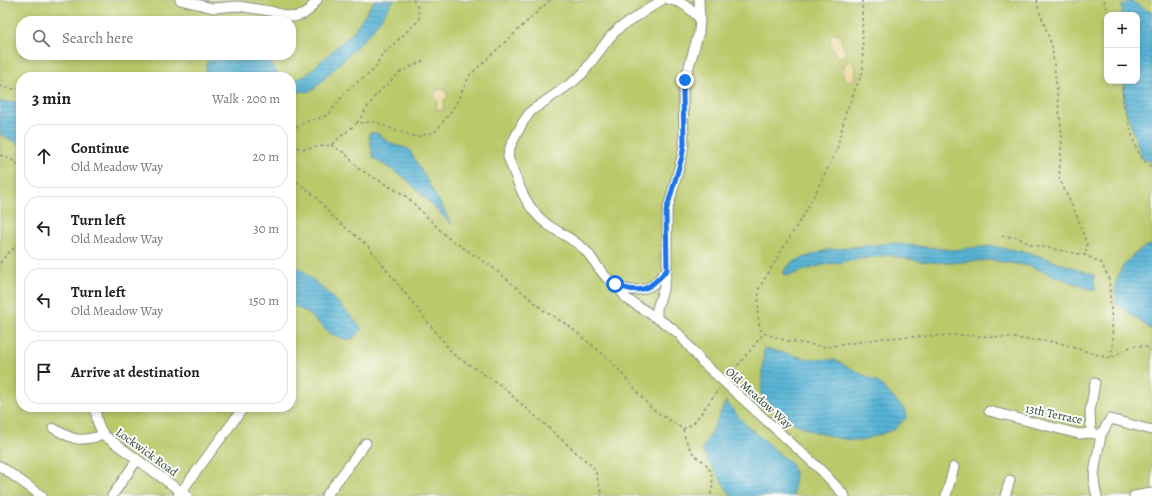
<!DOCTYPE html>
<html lang="en">
<head>
<meta charset="utf-8">
<style>
	body { margin:0; font-family:Alegreya,serif; background:#f2f2f2; color:#222 }
	.controls { position:absolute; right:12px; top:12px; display:grid; overflow:hidden; border-radius:8px; box-shadow:0 2px 6px #0003 }
	.controls button { width:36px; height:36px; display:grid; place-items:center; padding:0; border:0; border-bottom:1px solid #e0e0e0; background:#fff; color:#222; font:20px sans-serif }
	.stop { position:absolute; width:12px; height:12px; margin:-9px; border:3px solid #1a73e8; border-radius:50%; background:#fff }
	.stop.end { background:#1a73e8; border-color:#fff; box-shadow:0 1px 4px #0008 }
	.list { margin:0; padding:0; list-style:none }
	h2 { display:flex; justify-content:space-between; align-items:center; height:52px; margin:0; padding:0 16px; font-size:17px }
	h2 small { font-size:13px; font-weight:400; color:#767676 }
	.list li { display:grid; grid-template-columns:26px 1fr auto; gap:12px; align-items:center; box-sizing:border-box; height:64px; margin:0 8px 8px; padding:0 8px; border:1px solid #e0e0e0; border-radius:16px }
	.list b { display:block; font-size:15px; white-space:nowrap }
	.list p { margin:0; font-size:13px; white-space:nowrap; color:#767676 }
	.list em { font-size:13px; font-style:normal; color:#767676 }
	.icon { flex:none; width:22px; height:22px; fill:none; stroke:currentColor; stroke-width:2; stroke-linecap:round; stroke-linejoin:round }
	.map { position:relative; flex:none; width:1152px; height:496px; overflow:hidden }
	.search { position:absolute; background:#fff; box-shadow:0 2px 6px #0003; left:16px; top:16px; width:280px; height:44px; display:flex; align-items:center; gap:10px; box-sizing:border-box; padding:0 14px; border-radius:16px; color:#767676; font-size:15px }
	.panel { position:absolute; background:#fff; box-shadow:0 2px 6px #0003; left:16px; top:72px; width:280px; height:340px; border-radius:16px }
	.map>svg:first-child { display:block }
	.green { fill:#bac96b; stroke:#6c8350; fill-rule:evenodd }
	.sand { fill:url(#sand-dots); stroke:#868c69 }
	.water { fill:url(#water-rules); stroke:#3c7885 }
	.lines { fill:none; stroke-linecap:round; stroke-linejoin:round }
	.minor-casing { stroke:#889180; stroke-width:11 }
	.path { stroke:#889180; stroke-width:1.5; stroke-dasharray:3 3; stroke-linecap:butt }
	.minor { stroke:#fff; stroke-width:9 }
	.route { stroke:#1a73e8; stroke-width:5 }
	.labels { text-anchor:middle; dominant-baseline:central; stroke-width:4; stroke-linejoin:round; paint-order:stroke }
	.street-label { font-size:12px; fill:#1f3d34; stroke:#fdfcf7 }
</style>
</head>
<body>
<div class="map">
<svg width="1152" height="496" viewBox="0 0 1152 496">
	<defs>
		<pattern id="sand-dots" width="8" height="8" patternUnits="userSpaceOnUse"><rect width="8" height="8" fill="#eeda9e"/><path d="M2 2h.1M6 6h.1" fill="none" stroke="#ccbc89" stroke-width="1.8" stroke-linecap="round"/></pattern>
		<pattern id="water-rules" width="6" height="5" patternUnits="userSpaceOnUse"><rect width="6" height="5" fill="#58b4d6"/><path d="M0 2.5h6" fill="none" stroke="#4894ae"/></pattern>
	</defs>
	<rect width="100%" height="100%" fill="#fdfcf7"/>
	<filter id="ink" filterUnits="userSpaceOnUse"><feTurbulence type="fractalNoise" baseFrequency=".025" numOctaves="2"/><feDisplacementMap in="SourceGraphic" scale="8" xChannelSelector="R" yChannelSelector="G"/><feConvolveMatrix kernelMatrix="1 2 1 2 8 2 1 2 1" color-interpolation-filters="sRGB"/></filter>
	<filter id="wash" filterUnits="userSpaceOnUse"><feTurbulence type="fractalNoise" baseFrequency=".012" numOctaves="4" result="noise"/><feDisplacementMap in="SourceGraphic" scale="16" xChannelSelector="R" yChannelSelector="G"/><feGaussianBlur stdDeviation="0.9" result="paint"/><feColorMatrix in="noise" values="0 0 0 0 0 0 0 0 0 0 0 0 0 0 0 0 0 1.4 0 .05"/><feComposite in="paint" operator="in"/></filter>
	<g filter="url(#wash)">
		<rect width="100%" height="100%" fill="#f2e5cb"/>
		<path class="green" d="M0,0H1152V496H0ZM1107,15H1137V81H1107ZM21,21H291V55H21ZM21,77H291V407H21Z"/>
		<path class="sand" d="M833,33H837L840,35L842,44L846,50L845,55L838,58C833,54 830,42 830,36Z
			M850,60H852C855,65 857,75 853,81L848,82L845,79L842,72L845,64Z
			M441,89L446,91L448,96L444,100V109L438,111L436,108L438,101L434,95L436,91Z"/>
		<path class="water" d="M375,0H394L371,32L314,89L307,92L301,91L298,93L291,91V79L295,80L305,76L352,33Z
			M1131,1L1152,13V163L1142,158L1124,105V81H1137V15H1122V5Z
			M221,55L264,57L268,59L278,75H283L287,77H265L262,75L251,77H206C206,62 205,59 221,55Z
			M0,102H21V146L17,143L0,134Z
			M369,133H377L391,144L409,149L453,226L404,177L373,158Z
			M890,243L952,250L992,246L1031,253L1094,275L1095,291L1029,266L991,260L949,263L918,261L887,255L822,265L790,275H784V271L792,262L827,250Z
			M1152,245V330L1117,304C1112,284 1119,266 1135,254C1141,250 1145,246 1152,245Z
			M291,264L298,267C321,287 343,305 362,329C358,335 354,338 347,340L331,334L307,313L291,304Z
			M764,348L804,358L835,360L879,383L905,410L907,417L895,429L861,441L837,438L812,431L792,422L770,404L761,394Z
			M726,401L743,422L791,464L795,473L793,496H731L702,451Z"/>
	</g>
	<g filter="url(#ink)">
		<g class="lines">
			<g class="minor-casing">
				<path id="minor" d="M180,0L213,8L238,6L270,11L288,16L294,17L304,14L309,10L317,0
					M662,0L619,28L610,37L583,73L573,82L531,111L523,122L511,145L509,151L508,157C518,183 525,208 548,225C560,233 573,239 584,249C593,258 598,269 607,278C619,289 637,295 652,285C658,281 662,275 667,270
					M670,0C684,2 690,9 700,19
					M616,285L627,299L669,326L679,334L702,362L822,471L845,496
					M657,317V308L664,287L667,270V211L682,157L684,144L683,93L685,80L699,32L700,19L699,0
					M96,407C95,418 98,427 105,436L187,496
					M989,411L1079,434L1091,433L1101,435C1098,455 1090,477 1097,496
					M53,428C75,441 79,442 104,435
					M1091,433L1090,411L1095,383
					M1101,435L1110,419L1152,430
					M0,466L42,496
					M112,496L137,460
					M178,496L244,407
					M326,496L366,443
					M946,496L954,467
					M1005,496L1010,480
					M1134,496L1152,493"/>
			</g>
			<path class="path" d="M862,0L863,71L846,112L837,149L825,174L807,209L759,288L758,315L760,329L764,333L787,341L827,347L883,338L957,335L1004,337L1056,342L1111,359C1125,349 1135,340 1152,350
				M1037,0L1038,7L1052,46L1062,138L1059,178L1077,216L1087,245L1085,255
				M1104,0L1109,15
				M1122,81L1124,105L1135,146L1142,158L1152,168
				M0,86L10,89H21
				M357,123L375,96L400,72L423,61
				M291,131L303,123L328,115L347,90L374,70L381,56L419,20L418,8L413,0
				M331,145L346,154L359,169L406,196L447,237L491,266L546,312L569,326L611,361L651,408L683,429C685,437 687,446 693,453C696,457 701,459 705,463C714,472 714,485 710,496
				M291,146L302,149L331,145L357,123L376,122L394,130L416,137L435,132L453,109L470,75L550,0
				M0,155L12,160L21,167
				M291,182L296,181L315,196L333,217L367,245L454,355L499,384L595,469L602,496
				M1002,236L1016,237L1032,245L1085,255L1101,263L1109,278L1113,341L1111,359
				M21,240L18,245L21,243
				M0,263L8,253L18,245
				M730,375L764,333
				M683,429L693,424L719,389"/>
			<use href="#minor" class="minor"/>
		</g>
	</g>
	<g class="lines" filter="url(#ink)">
		<path class="route" d="M615,284C640,296 650,289 667,270L666,211L682,157L684,144L683,92L685,80"/>
	</g>
	<g class="labels">
		<g class="street-label">
			<text transform="translate(759 398) rotate(42)">Old Meadow Way</text>
			<text transform="translate(1054 414) rotate(12)">13th Terrace</text>
			<text transform="translate(147 452) rotate(36)">Lockwick Road</text>
		</g>
	</g>
</svg>
<div class="controls">
<button>+</button>
<button>−</button>
</div>
<div class="stop" style="left:615px;top:284px"></div>
<div class="stop end" style="left:685px;top:80px"></div>
<div class="search"><svg class="icon" aria-label="search" viewBox="0 0 24 24"><circle cx="10" cy="10" r="6"/><path d="M15 15l6 6"/></svg>Search here</div>
<section class="panel">
<h2>3 min<small>Walk · 200 m</small></h2>
<ul class="list">
<li><svg class="icon" aria-label="ahead" viewBox="0 0 24 24"><path d="M12 20V5M6 11l6-6 6 6"/></svg><div><b>Continue</b><p>Old Meadow Way</p></div><em>20 m</em></li>
<li><svg class="icon" aria-label="left" viewBox="0 0 24 24"><path d="M17 20v-9H6M10 6l-5 5 5 5"/></svg><div><b>Turn left</b><p>Old Meadow Way</p></div><em>30 m</em></li>
<li><svg class="icon" aria-label="left" viewBox="0 0 24 24"><path d="M17 20v-9H6M10 6l-5 5 5 5"/></svg><div><b>Turn left</b><p>Old Meadow Way</p></div><em>150 m</em></li>
<li><svg class="icon" aria-label="arrive" viewBox="0 0 24 24"><path d="M6 21V4h12l-3 4 3 4H6"/></svg><div><b>Arrive at destination</b></div></li>
</ul>
</section>
</div>
</body>
</html>
